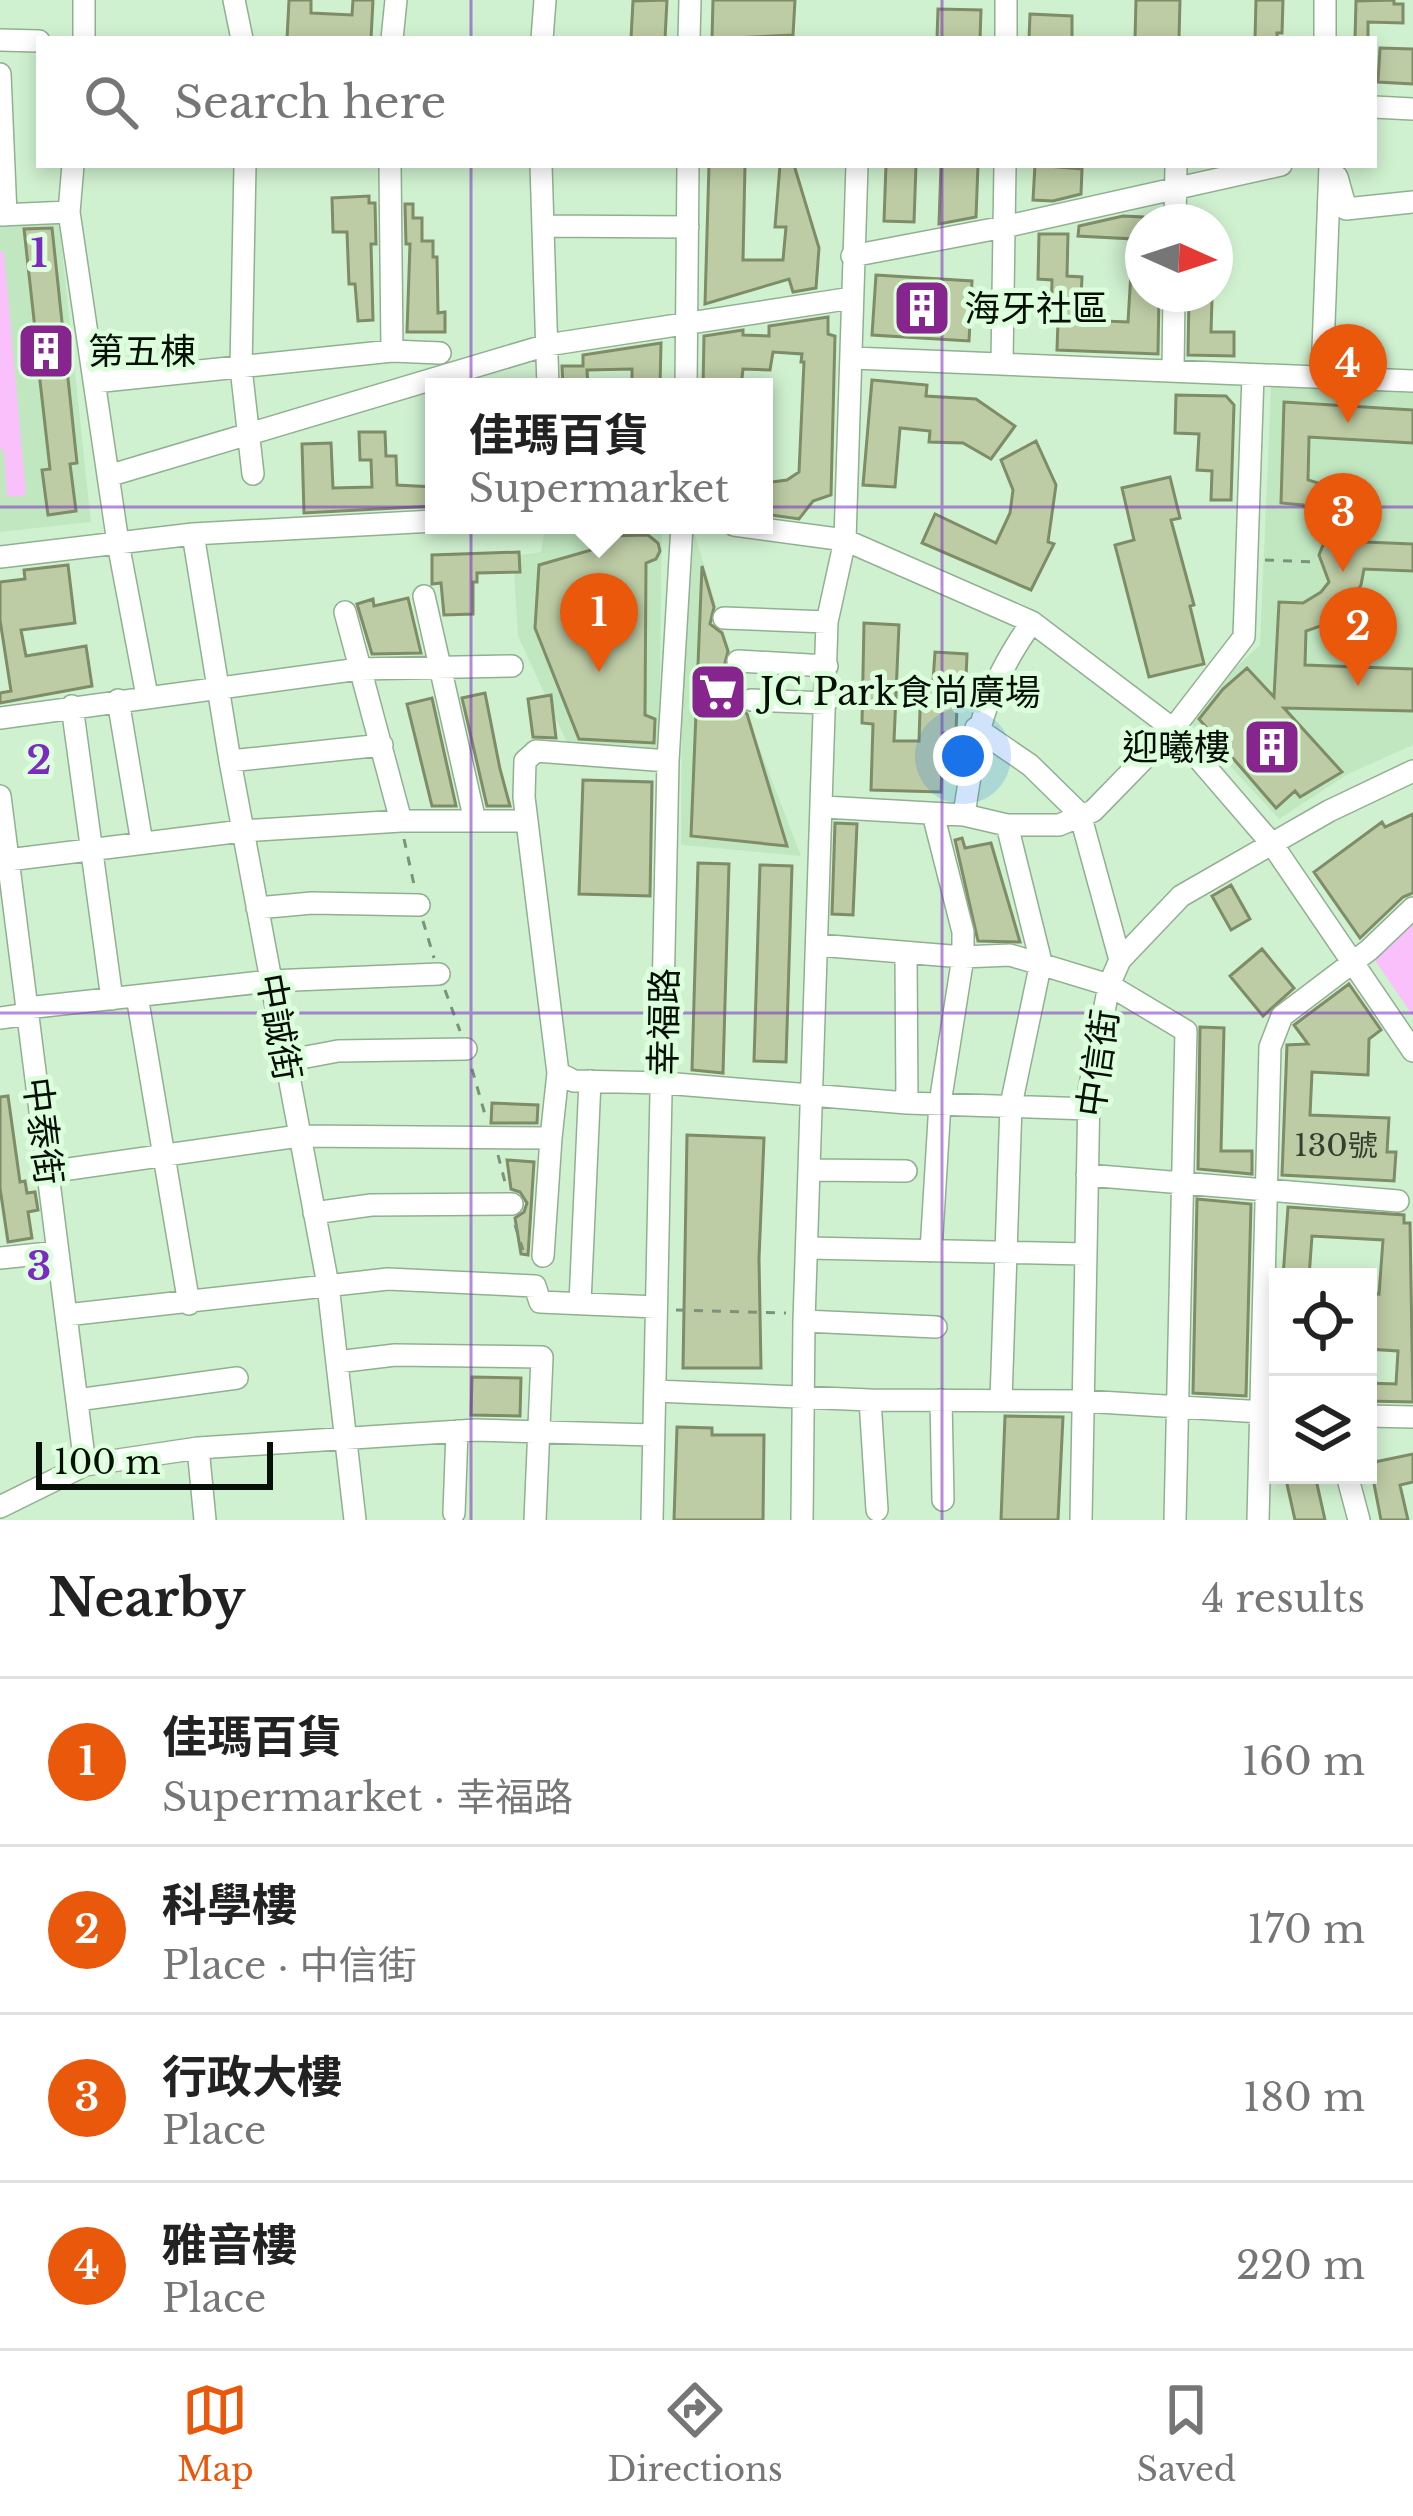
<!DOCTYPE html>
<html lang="en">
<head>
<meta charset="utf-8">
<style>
	body { margin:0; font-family:"Libre Baskerville","Noto Sans TC",serif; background:#f2f2f2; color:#222 }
	.controls { position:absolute; right:36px; bottom:36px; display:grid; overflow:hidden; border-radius:0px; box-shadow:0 6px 18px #0003 }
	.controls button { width:108px; height:108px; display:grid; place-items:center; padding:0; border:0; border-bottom:3px solid #e0e0e0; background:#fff; color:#222; font:60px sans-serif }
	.compass { position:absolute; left:1125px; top:204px; width:108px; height:108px; border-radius:50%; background:#fff; box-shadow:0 6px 18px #0003; rotate:93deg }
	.scale { position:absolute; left:36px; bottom:30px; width:237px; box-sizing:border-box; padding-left:12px; border:6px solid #061006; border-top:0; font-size:33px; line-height:42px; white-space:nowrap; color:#061006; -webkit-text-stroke:9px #ddfedd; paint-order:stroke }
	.you { position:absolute; left:963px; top:756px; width:42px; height:42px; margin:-30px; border:9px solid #fff; border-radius:50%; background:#1a73e8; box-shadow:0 0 0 18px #1a73e833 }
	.badge { display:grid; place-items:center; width:78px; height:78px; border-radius:50%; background:#ea580c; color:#fff; font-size:39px; font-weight:700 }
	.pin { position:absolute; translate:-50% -99px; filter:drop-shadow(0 3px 6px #0008) }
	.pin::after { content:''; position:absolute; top:63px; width:42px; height:36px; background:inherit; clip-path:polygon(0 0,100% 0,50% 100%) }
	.popup { position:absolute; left:425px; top:378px; width:348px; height:156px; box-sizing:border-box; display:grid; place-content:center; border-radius:0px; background:#fff; filter:drop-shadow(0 3px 9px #0005); font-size:39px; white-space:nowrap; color:#767676 }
	.popup b { font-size:45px; color:#222 }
	.popup::after { content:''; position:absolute; left:50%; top:100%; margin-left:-24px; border:24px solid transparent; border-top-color:#fff }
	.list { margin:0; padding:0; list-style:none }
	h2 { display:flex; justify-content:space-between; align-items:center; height:156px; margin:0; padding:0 48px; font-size:51px }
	h2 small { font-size:39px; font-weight:400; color:#767676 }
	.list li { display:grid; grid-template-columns:78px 1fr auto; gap:36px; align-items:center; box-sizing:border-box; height:168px; padding:0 48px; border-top:3px solid #e0e0e0 }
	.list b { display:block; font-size:45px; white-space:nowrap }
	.list p { margin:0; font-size:39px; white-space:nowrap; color:#767676 }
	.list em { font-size:39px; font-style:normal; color:#767676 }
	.icon { flex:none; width:66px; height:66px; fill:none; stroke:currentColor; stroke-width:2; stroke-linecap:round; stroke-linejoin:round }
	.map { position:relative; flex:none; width:1413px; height:1520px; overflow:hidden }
	.search { position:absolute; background:#fff; box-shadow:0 6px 18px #0003; left:36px; right:36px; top:36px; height:132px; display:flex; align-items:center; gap:30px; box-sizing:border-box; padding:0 42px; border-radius:0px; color:#767676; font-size:45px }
	.sheet { height:828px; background:#fff }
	nav { display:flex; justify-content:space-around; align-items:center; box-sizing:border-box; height:168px; border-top:3px solid #e0e0e0; background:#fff; font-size:33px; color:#767676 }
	nav a { display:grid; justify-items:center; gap:6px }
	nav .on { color:#ea580c }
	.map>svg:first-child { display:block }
	.built { fill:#c1e7c1 }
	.green { fill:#f9c0fb }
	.building { fill:#bdcca5; stroke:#7e8c67; stroke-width:3 }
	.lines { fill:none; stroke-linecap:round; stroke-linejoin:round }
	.minor-casing { stroke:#91b091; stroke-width:24 }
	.path { stroke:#7b937b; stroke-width:3; stroke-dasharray:9 9; stroke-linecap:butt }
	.minor { stroke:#fff; stroke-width:21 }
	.grid { fill:none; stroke:#7b2cbf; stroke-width:3; stroke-opacity:0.55 }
	.labels { text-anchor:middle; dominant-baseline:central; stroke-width:10; stroke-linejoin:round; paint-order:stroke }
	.number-label { font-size:30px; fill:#343f2e }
	.poi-label { font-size:36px; fill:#061006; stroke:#ddfedd; text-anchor:start }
	.street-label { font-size:36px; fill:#061006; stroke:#ddfedd }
	.grid-label { font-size:39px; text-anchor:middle; font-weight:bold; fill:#7b2cbf; stroke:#ddfedd; stroke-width:10; stroke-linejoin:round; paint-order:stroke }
</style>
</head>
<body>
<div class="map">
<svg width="1413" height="1520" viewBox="0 0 1413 1520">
	<rect width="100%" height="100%" fill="#d0f1d0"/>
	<path class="built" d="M59,222L91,522L0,532V225Z
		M1271,387L1413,393V745L1348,774L1279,819L1184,716L1260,645Z
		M692,525L756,739L801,856L681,845L683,537Z
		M662,527L659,749L568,745L518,636L513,556L541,552L544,533Z"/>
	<path class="green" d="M0,252H4L26,495L7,497L4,448L0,451Z
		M1413,914V1016L1372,956Z"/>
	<path class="building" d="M289,0H311V13L352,15L353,0H373L371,39H287Z
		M667,0L665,39H631L633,1Z
		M713,0H795L793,35L712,39Z
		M1136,0H1180L1179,39H1135Z
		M1256,0H1283L1282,33H1277V39H1255Z
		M1394,0V4H1403V23L1368,22V39H1355L1356,1Z
		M938,9L981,10L980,39H937Z
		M1030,14L1072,16V39H1029Z
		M1380,48L1413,49V84L1378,82Z
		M709,165H745L743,260H783L786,227H775L780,165H794L819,248L816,288L793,292L789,279L705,304Z
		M886,165H916L914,222L884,221Z
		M941,165H978L976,217L939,224Z
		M1035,165L1082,169L1081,194L1053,201L1033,200Z
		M369,196V203H375L376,244H371L373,320L358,321L355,284H349L347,232H333L332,198Z
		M405,204H413V218H422V241H433V257H437L438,313L445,312V332H407L410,244H406Z
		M1123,216L1143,217V294H1159L1158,354L1057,350L1058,321H1051L1052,280L1038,279L1039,234H1068L1067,276L1082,277L1080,320L1128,322L1133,239L1078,236L1079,226Z
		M52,228L77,463L70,464L76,511L48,515L42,470L50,469L39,372L30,373L26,330L35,329L24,229Z
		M876,275L972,281L969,341L872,335Z
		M1189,294H1207V299H1212L1211,332H1234V356L1188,355Z
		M828,317V334L835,336L831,495L813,501L799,519L764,514V483L787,480L799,472L804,362H801L802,354L773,352L770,370L743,369L741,387H703L704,336L743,330V335L769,336V326Z
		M661,343L660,387H632V369L587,370L588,387H563L562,366H583V355Z
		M872,380L927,385L926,396L976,399L1015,426L991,459L963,443L929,442L930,431L900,428L895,487L863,485Z
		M1176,395L1226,396L1234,405L1231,500H1211L1212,471L1197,470L1199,434L1175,433Z
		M1284,402L1413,410V443L1309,437L1308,480L1325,485L1346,502L1365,542L1413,544V571L1364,569L1361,585L1345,610L1332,622L1306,631L1305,665L1413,669V711L1284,708L1342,772L1300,797L1295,791L1276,808L1199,719L1223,689L1247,668L1274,697L1279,602L1303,603L1321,592L1329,582L1319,555L1329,530L1324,521L1303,505L1281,503Z
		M359,432H385L386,456H396L397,485L434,487V506L304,513L302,444L331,443L333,488L372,487L371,460H360Z
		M1036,441L1056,485L1048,542L1054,544L1031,590L922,543L935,514L996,543L1010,513L1013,490L1001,460Z
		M1170,477L1180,518L1171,520L1194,605L1190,606L1204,664L1149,677L1115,545L1134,540L1122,488Z
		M648,535L658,543L660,551L656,559L646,563L645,715L655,719L654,743L579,739L535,628L539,565L609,545L608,536Z
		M519,552L520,572L477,573V582H473V614L444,615L441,583L432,584V555Z
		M68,565L75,623L21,630L26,656L86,646L92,686L0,703V693L11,691L0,620V582L25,579L24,570Z
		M702,566L714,607L710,624L722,633L728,651L724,667L735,675L740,691L737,706L747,714L787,846L691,836Z
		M408,598L421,653L372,654L357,604L373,599L374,606Z
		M864,623L899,625L894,741H919L921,680L933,681L935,652L967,654L966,678L958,677L956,733H943L941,792L871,790L873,724L862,723Z
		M485,693L500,769L510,806H487L462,698Z
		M551,695L556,738L533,737L528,699Z
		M432,698L456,806H432L407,704Z
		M583,780L652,782L650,896L579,894Z
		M1413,814V893L1403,897L1360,938L1314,872L1382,822L1385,827Z
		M835,823L857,824L853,915L832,914Z
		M962,838L965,848L991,843L1020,942L978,941L955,840Z
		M698,863L729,864L723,1073L692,1070Z
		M760,865L792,866L786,1062L754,1061Z
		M1231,885L1250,919L1231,930L1212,896Z
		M1262,949L1294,988L1263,1016L1230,976Z
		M1349,984L1381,1030L1369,1039L1368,1075L1312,1072L1310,1115L1389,1118L1387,1152H1396L1394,1181L1282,1175L1287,1045L1308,1044L1294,1025Z
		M1200,1027L1224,1028L1221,1151H1252V1174L1198,1169Z
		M8,1096L20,1182L25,1181L27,1193L35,1192L38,1210L28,1212L32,1238L8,1242L0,1188V1097Z
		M492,1103L538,1105L537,1123H491Z
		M687,1135L764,1138L759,1259L761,1368H683Z
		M507,1160L534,1162L528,1255L521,1254L515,1218L524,1212L527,1203L520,1192L511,1189Z
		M1197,1199L1251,1204L1246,1396L1193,1393Z
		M1288,1207L1404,1215V1223H1410L1413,1402L1368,1401V1383L1396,1384L1398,1351L1368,1349V1293L1379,1294L1383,1240L1312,1236L1309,1277H1283Z
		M472,1377L521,1378L520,1416L471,1415Z
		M1005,1416L1063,1417L1058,1520H1001Z
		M677,1427L712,1428V1435H764L763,1520H674Z
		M1413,1454V1482L1400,1485L1408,1520H1381L1370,1463Z
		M1285,1475H1315L1325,1520H1295Z"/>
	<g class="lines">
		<g class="minor-casing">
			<path id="minor" d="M234,0L242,39
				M84,39V0
				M392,39L396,0
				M542,39L545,0
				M689,39L690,0
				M1006,39V0
				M1325,39V0
				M0,40L39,41
				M0,74L6,215
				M1374,107L1413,109
				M73,165L69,212L118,543L147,696
				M245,165L241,368L253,474
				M390,165L392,351
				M541,165L548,387
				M1337,177L1346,209L1413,202
				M0,215L69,212
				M1175,222L1176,165
				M543,226L688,227
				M852,256L1004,227L1281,165
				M853,358L1413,381
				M1002,362L1005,165
				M1173,370L1174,294
				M1322,376L1330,165
				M94,382L392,351L440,353
				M686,387L688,165
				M108,476L547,345L852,298
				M734,525L845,540L1032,622L1173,729L1272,844L1413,1051
				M193,534L230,761L328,1285L355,1520
				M0,557L193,534L434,521
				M424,596L475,821
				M345,612L401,821
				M724,618L827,622
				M738,661L827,666
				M118,700L142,843
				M751,700L826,703
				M72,706L112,999
				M0,718L359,669L512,666
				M976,728L1030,765L1080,814L1120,960
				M230,761L382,745
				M668,761L536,751L525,761L524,797L558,1073L574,1081L664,1083L907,1103L1089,1109
				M0,796L85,1465
				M824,807L964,815L1007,825H1059L1093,811L1173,729L1244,637L1253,375
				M964,815C976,734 983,691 1032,622
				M8,860L242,831L401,821H526
				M257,908L312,903L419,905
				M818,945L963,957L1010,955L1109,985L1186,1031L1175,1520
				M906,954L907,1103
				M137,996L189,1304
				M27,1008L270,981L439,974
				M0,1018L28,1014
				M285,1061L338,1051L466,1049
				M810,1170L906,1171
				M48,1172L299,1136L551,1138L558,1073
				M1087,1175L1398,1201
				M314,1213L371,1205L512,1204
				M808,1248L1085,1254
				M931,1251L940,1103L963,957V932L933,814
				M543,1256L551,1138
				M0,1258L58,1252
				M580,1303L590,1081
				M66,1315L388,1279L535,1286L540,1302L656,1307
				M804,1321L936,1327
				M337,1362L395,1355L542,1357L535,1520
				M655,1391L870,1400L1083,1401L1278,1413
				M77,1400L237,1378
				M870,1400L877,1510
				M941,1400L943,1500
				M1001,1400L1011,1105L1041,962L1007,825
				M1368,1416L1413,1417
				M198,1448L205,1520
				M1347,1475L1359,1520
				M0,1507L85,1465L198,1448L476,1430L653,1435
				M454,1513L457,1431
				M652,1520L668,761L682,525
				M802,1520L804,1321L827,622L845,540L857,165
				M1081,1520L1089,1091L1109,985L1120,960L1181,896L1329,811L1413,771
				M1258,1520L1270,1047L1282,1016L1369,950L1413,908"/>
		</g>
		<path class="path" d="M1265,560L1315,562
			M404,839L415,889
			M423,921L434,958
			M445,990L460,1031
			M472,1069L486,1118
			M498,1155L506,1186
			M515,1225L523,1250
			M676,1310L786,1313"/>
		<use href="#minor" class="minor"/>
	</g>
	<path class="grid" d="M471,0V39M942,0V39M471,165V1520M942,165V1520M0,507H1413M0,1013H1413"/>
	<defs>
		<g id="building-square" transform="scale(3)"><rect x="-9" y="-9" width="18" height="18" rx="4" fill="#87258e" stroke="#ddfedd"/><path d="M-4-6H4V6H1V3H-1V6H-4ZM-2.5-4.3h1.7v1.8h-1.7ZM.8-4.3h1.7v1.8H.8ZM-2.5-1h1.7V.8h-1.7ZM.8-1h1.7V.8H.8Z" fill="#fff"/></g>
		<g id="supermarket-square" transform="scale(3)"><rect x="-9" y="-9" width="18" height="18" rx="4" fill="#87258e" stroke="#ddfedd"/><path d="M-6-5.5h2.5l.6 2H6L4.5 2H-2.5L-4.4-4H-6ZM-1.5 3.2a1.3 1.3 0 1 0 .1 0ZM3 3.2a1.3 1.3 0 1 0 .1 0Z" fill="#fff"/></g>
	</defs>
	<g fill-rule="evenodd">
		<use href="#building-square" x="922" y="308"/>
		<use href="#building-square" x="46" y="351"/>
		<use href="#supermarket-square" x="718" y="692"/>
		<use href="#building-square" x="1272" y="747"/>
	</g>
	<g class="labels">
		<g class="number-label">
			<text x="1336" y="1145">130號</text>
		</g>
		<g class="poi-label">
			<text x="964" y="308">海牙社區</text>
			<text x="88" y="351">第五棟</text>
			<text x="760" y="692">JC Park食尚廣場</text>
			<text x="1230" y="747" text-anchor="end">迎曦樓</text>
		</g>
		<g class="street-label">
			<text transform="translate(664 1022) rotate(-89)">幸福路</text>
			<text transform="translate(279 1027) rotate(80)">中誠街</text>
			<text transform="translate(1098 1063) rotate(-82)">中信街</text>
			<text transform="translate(43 1131) rotate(83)">中泰街</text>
		</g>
	</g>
	<g class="grid-label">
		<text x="39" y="267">1</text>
		<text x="39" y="774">2</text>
		<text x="39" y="1280">3</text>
	</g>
</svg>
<div class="controls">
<button><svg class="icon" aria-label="locate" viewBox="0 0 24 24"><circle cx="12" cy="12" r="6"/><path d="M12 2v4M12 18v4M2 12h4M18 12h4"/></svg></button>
<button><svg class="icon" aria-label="layers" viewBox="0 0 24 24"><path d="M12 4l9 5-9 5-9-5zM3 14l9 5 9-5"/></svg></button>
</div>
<svg class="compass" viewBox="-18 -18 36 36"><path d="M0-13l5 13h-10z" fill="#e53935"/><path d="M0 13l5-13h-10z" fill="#767676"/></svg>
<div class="scale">100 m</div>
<div class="you"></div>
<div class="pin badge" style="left:599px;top:672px">1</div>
<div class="popup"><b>佳瑪百貨</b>Supermarket</div>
<div class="pin badge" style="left:1358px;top:686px">2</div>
<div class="pin badge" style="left:1343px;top:572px">3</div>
<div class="pin badge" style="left:1348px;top:423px">4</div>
<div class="search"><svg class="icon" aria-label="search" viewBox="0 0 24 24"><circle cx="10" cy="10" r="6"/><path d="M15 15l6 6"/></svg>Search here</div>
</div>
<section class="sheet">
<h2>Nearby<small>4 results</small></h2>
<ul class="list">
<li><span class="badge">1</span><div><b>佳瑪百貨</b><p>Supermarket · 幸福路</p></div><em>160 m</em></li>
<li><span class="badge">2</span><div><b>科學樓</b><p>Place · 中信街</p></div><em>170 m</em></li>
<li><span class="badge">3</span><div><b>行政大樓</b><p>Place</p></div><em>180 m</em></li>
<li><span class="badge">4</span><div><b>雅音樓</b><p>Place</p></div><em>220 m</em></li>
</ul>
</section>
<nav>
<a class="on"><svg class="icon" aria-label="map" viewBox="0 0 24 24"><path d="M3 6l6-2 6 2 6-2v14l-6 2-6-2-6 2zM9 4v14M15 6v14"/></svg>Map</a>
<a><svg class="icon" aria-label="directions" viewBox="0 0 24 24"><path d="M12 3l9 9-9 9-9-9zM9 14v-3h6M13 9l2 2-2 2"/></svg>Directions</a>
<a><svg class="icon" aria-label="saved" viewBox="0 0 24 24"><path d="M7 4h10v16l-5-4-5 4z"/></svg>Saved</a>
</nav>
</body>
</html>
